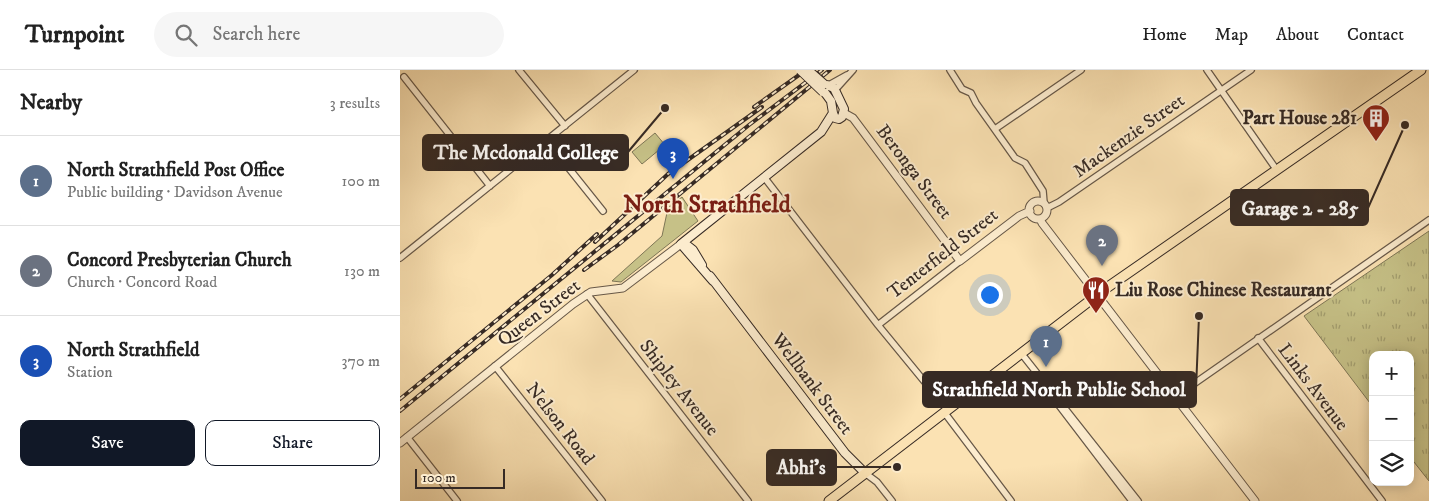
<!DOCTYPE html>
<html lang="en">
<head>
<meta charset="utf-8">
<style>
	body { margin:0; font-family:"IM FELL DW Pica",serif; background:#f6f6f6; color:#222 }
	.controls { position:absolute; right:15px; bottom:15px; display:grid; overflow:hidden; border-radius:10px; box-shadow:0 2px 12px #0003 }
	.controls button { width:45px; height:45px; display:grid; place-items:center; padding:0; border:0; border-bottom:1px solid #e0e0e0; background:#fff; color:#222; font:25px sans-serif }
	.scale { position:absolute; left:15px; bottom:12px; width:90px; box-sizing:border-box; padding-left:5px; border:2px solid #362a24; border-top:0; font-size:14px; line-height:18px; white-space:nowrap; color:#362a24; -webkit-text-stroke:4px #fcecce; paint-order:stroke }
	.you { position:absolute; left:589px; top:224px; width:18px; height:18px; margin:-12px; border:4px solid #fff; border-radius:50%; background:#1a73e8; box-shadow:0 0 0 8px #1a73e833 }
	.badge { display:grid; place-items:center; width:32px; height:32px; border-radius:50%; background:#111827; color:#fff; font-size:16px; font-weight:700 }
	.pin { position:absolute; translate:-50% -41px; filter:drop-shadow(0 1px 2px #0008) }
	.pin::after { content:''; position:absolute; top:26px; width:18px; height:15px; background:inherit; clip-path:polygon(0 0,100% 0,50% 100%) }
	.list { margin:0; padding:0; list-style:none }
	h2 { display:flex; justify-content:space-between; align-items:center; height:65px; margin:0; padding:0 20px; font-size:21px }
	h2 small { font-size:16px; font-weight:400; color:#767676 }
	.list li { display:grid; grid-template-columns:32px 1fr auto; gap:15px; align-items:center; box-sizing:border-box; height:90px; padding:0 20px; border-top:1px solid #e0e0e0 }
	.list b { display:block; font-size:19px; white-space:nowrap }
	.list p { margin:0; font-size:16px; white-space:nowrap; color:#767676 }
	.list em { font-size:16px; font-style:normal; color:#767676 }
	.actions { display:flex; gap:10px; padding:15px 20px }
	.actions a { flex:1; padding:11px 0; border:1px solid #111827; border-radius:10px; text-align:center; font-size:18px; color:#111827 }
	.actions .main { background:#111827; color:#fff }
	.icon { flex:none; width:28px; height:28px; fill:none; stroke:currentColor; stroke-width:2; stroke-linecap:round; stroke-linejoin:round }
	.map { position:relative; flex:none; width:1029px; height:431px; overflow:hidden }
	header { display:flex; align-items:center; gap:30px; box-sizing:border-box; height:70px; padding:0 25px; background:#fff; border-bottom:1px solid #e0e0e0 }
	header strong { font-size:24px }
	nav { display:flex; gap:28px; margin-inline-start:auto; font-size:18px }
	.search { width:350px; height:45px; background:#f6f6f6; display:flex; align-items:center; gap:12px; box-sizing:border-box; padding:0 18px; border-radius:28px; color:#767676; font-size:19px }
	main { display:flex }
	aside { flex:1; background:#fff }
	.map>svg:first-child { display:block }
	.grass { fill:url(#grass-tufts); stroke:#7e7656 }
	.garden { fill:#c6c187; stroke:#7e7656 }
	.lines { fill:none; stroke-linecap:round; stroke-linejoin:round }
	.minor-casing { stroke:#675848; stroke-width:8 }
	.tertiary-casing { stroke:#675848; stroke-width:9 }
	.secondary-casing { stroke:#362a24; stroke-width:10 }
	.primary-casing { stroke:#362a24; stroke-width:11 }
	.minor { stroke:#fcecce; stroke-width:5.5 }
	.tertiary { stroke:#fcecce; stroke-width:7 }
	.secondary { stroke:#fcecce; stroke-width:8 }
	.primary { stroke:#fbe2b3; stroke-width:9 }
	.rail-casing { stroke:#362a24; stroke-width:4 }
	.rail { stroke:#fcecce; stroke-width:2; stroke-dasharray:5.5; stroke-linecap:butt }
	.secondary-bridge-casing { stroke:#362a24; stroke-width:10; stroke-linecap:butt }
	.secondary-bridge { stroke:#fcecce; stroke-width:8 }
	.labels { text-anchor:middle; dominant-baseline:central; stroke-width:4; stroke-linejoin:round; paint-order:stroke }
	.poi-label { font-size:19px; font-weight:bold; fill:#362a24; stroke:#fcecce; text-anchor:end }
	.street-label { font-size:19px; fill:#362a24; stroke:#fcecce }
	.district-label { font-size:24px; font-weight:bold; fill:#7a1f14; stroke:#fcecce }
	.leader { fill:none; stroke:#362a24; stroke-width:2 }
	.callout-dot { fill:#362a24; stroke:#fcecce; stroke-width:2 }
	.callout { fill:#362a24; stroke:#362a24; stroke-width:2 }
	.callout-label { font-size:20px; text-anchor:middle; font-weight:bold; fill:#fff }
</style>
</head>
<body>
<header>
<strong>Turnpoint</strong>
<div class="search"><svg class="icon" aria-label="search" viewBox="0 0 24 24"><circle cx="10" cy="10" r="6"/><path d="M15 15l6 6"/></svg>Search here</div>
<nav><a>Home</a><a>Map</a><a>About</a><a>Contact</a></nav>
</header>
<main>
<aside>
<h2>Nearby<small>3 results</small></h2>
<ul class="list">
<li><span class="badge" style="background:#5c6f8a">1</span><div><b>North Strathfield Post Office</b><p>Public building · Davidson Avenue</p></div><em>100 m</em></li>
<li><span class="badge" style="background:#6b7280">2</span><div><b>Concord Presbyterian Church</b><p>Church · Concord Road</p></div><em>130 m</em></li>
<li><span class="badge" style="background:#1a4fb4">3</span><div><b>North Strathfield</b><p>Station</p></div><em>370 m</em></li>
</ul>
<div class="actions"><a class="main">Save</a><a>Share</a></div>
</aside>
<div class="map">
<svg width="1029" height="431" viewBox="0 0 1029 431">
	<defs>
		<pattern id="grass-tufts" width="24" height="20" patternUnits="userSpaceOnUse" patternTransform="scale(1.25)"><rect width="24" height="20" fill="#c6c187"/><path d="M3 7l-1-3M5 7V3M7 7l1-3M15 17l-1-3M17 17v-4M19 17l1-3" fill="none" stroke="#a29d6e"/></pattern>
	</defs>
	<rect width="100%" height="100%" fill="#fbe2b3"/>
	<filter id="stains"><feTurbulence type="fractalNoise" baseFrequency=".004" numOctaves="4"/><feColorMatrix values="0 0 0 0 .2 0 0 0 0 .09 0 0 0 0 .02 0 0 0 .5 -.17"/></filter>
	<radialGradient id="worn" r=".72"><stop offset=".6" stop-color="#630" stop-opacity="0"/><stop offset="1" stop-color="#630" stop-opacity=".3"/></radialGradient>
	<path class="grass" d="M1029,161V411L1010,387V285H973V337L904,246Z"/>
	<path class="garden" d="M255,63L265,75L242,94L232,82Z
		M282,127L298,151L221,212L212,211L262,166L268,138Z"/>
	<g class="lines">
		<g class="minor-casing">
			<path id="minor" d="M119,0L165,56
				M550,0L562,19L571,23L576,33L615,88L625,93L643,121L644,133
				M807,0L876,99
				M4,7L90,116
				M429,15L447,5
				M435,20L453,0
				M595,59L681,0
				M147,71L203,141
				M364,107L478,255L547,339
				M647,138L659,132L851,0
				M0,188L234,0
				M187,224L348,431
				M478,255L560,191
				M858,268L982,431
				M621,283L738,431
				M95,296L202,431
				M642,313L732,431
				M775,327L1029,150
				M544,342L611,431
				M7,367L57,431
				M465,403L477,412L492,431"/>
		</g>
		<g class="tertiary-casing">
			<path id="tertiary" d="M444,43L453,48L560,191L619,146L630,141
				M629 140a9 9 0 1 1 18 0a9 9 0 1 1-18 0Z
				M640,149L642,153L855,431
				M0,373L173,234L191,222L223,218L281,174"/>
		</g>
		<g class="secondary-casing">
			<path id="secondary" d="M284,173L293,180L302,195
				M310,206L445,383L465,403
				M313,211L281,174L421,62L433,43L431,31L423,20L427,15L434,18L444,39L442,47L439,49L435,48L433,43"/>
		</g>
		<g class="primary-casing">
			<path id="primary" d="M429,431L705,219L1021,0"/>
		</g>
		<use href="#minor" class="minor"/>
		<use href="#tertiary" class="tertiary"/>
		<use href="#secondary" class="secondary"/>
		<use href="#primary" class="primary"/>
		<g class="rail-casing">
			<path id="rail" d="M354,37L406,0
				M195,172L268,104L362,37
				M184,200L218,175L430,0
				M0,329L152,205L197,164
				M0,341L349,55L422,0"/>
		</g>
		<use href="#rail" class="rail"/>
		<g class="secondary-bridge-casing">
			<path id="secondary-bridge" d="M400,0L423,22
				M408,0L424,14"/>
		</g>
		<use href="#secondary-bridge" class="secondary-bridge"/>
	</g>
	<defs>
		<g id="building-pin" transform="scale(1.4375)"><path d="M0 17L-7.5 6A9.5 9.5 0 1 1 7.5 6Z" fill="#8f2418" stroke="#fcecce"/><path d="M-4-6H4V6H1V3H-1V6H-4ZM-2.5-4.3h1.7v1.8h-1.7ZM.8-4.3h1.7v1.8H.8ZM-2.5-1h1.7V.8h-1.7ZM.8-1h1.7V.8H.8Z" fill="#fff"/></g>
		<g id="restaurant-pin" transform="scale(1.4375)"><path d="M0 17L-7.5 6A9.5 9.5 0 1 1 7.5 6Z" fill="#8f2418" stroke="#fcecce"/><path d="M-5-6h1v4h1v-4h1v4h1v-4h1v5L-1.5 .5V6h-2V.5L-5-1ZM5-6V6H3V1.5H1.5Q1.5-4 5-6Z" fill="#fff"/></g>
	</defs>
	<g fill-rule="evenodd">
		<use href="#building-pin" x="976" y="48"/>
		<use href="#restaurant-pin" x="696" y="220"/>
	</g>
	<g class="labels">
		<g class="poi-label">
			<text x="957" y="48">Part House 281</text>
			<text x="715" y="220" text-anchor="start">Liu Rose Chinese Restaurant</text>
		</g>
		<g class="street-label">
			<text transform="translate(729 66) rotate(-35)">Mackenzie Street</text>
			<text transform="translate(514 102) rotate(53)">Beronga Street</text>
			<text transform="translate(543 184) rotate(-38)">Tenterfield Street</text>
			<text transform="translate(139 243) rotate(-37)">Queen Street</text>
			<text transform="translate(412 314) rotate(53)">Wellbank Street</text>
			<text transform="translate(913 317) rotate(53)">Links Avenue</text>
			<text transform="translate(279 318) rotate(52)">Shipley Avenue</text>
			<text transform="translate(160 354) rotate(52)">Nelson Road</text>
		</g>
		<g class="district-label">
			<text x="307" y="135">North Strathfield</text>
		</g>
	</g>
	<path class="leader" d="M265 38L228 82M1005 55L968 138M799 246L796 319M497 397L436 397"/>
	<g class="callout-dot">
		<circle cx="265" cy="38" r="5"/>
		<circle cx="1005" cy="55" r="5"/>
		<circle cx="799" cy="246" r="5"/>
		<circle cx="497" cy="397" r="5"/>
	</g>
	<g class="callout">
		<rect x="23" y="65" width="205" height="35" rx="5"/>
		<rect x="831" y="120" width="137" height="35" rx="5"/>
		<rect x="523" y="302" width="273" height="35" rx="5"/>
		<rect x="367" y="380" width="69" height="35" rx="5"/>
	</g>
	<g class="callout-label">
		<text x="126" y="89">The Mcdonald College</text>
		<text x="900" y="145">Garage 2 - 285</text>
		<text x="659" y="326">Strathfield North Public School</text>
		<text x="401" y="404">Abhi's</text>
	</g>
	<rect width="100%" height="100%" filter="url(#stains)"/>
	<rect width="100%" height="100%" fill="url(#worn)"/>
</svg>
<div class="controls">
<button>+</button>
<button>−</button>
<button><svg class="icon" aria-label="layers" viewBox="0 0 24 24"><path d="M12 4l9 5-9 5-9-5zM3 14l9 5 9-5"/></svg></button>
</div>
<div class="scale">100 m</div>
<div class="you"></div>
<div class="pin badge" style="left:646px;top:297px;background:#5c6f8a">1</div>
<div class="pin badge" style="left:702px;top:196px;background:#6b7280">2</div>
<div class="pin badge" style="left:273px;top:109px;background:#1a4fb4">3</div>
</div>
</main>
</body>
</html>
